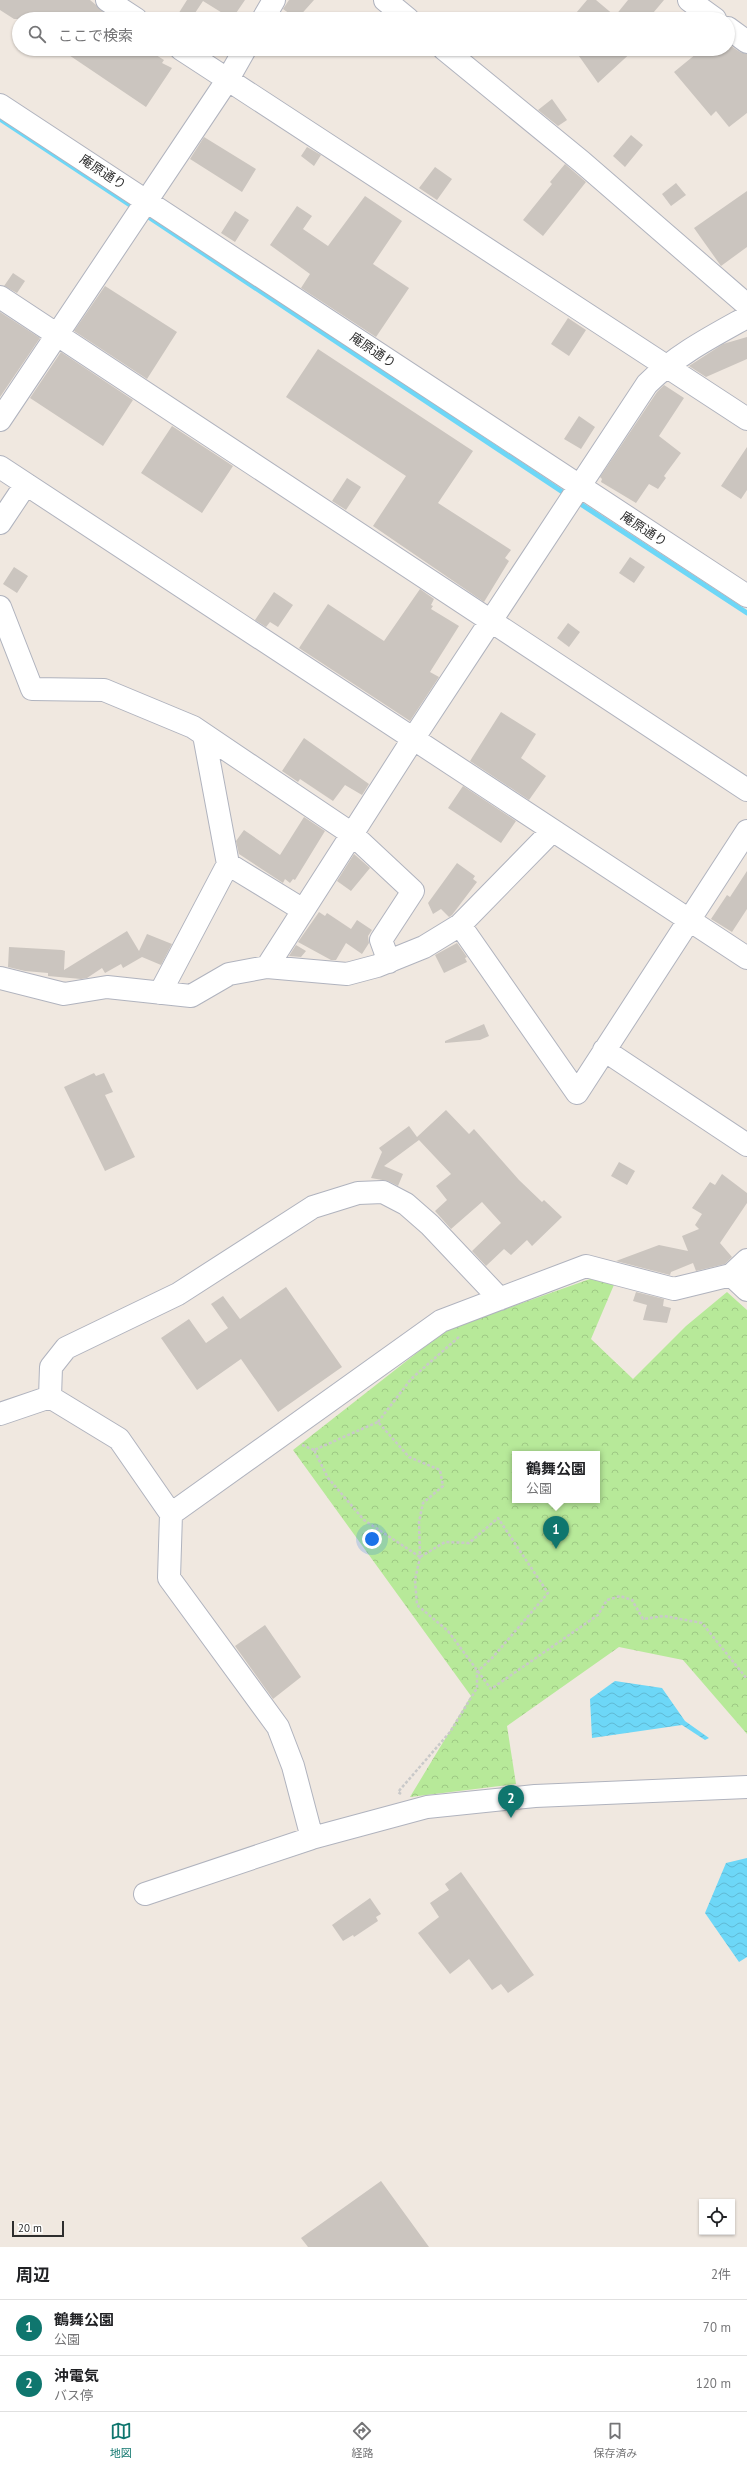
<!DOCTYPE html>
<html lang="ja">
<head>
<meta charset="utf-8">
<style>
	body { margin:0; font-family:"PT Sans","Noto Sans JP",sans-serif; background:#f6f6f6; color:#202124 }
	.controls { position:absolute; right:12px; bottom:12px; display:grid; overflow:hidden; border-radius:0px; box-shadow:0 1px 3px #0004 }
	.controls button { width:36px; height:36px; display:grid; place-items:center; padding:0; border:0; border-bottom:1px solid #e0e0e0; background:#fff; color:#202124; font:20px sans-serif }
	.scale { position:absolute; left:12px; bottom:10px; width:52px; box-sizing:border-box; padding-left:4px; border:2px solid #2e2e2e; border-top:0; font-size:11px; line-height:14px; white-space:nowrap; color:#2e2e2e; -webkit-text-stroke:3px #fff; paint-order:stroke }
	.you { position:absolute; left:372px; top:1539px; width:14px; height:14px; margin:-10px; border:3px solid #fff; border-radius:50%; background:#1a73e8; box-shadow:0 0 0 6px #1a73e833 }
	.badge { display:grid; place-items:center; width:26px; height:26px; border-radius:50%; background:#0f766e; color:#fff; font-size:13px; font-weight:700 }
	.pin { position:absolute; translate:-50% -33px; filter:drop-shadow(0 1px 2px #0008) }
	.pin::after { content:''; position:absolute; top:21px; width:14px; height:12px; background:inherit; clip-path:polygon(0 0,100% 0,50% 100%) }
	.popup { position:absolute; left:512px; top:1451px; width:88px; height:52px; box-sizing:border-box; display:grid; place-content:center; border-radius:0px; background:#fff; filter:drop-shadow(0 1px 3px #0005); font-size:13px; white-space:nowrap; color:#757577 }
	.popup b { font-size:15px; color:#202124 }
	.popup::after { content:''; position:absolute; left:50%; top:100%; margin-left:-8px; border:8px solid transparent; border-top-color:#fff }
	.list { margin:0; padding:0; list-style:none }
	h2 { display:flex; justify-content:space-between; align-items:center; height:52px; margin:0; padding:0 16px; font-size:17px }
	h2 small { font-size:13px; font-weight:400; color:#757577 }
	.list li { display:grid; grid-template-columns:26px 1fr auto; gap:12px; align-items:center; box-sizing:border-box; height:56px; padding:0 16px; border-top:1px solid #e0e0e0 }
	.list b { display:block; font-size:15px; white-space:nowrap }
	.list p { margin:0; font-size:13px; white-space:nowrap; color:#757577 }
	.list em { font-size:13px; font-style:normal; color:#757577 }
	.icon { flex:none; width:22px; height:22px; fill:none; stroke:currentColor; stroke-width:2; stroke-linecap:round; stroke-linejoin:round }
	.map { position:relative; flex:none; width:747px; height:2247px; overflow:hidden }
	.search { position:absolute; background:#fff; box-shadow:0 1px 3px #0004; left:12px; right:12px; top:12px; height:44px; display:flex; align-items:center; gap:10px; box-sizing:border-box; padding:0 14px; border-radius:22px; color:#757577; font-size:15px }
	.sheet { height:164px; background:#fff }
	nav { display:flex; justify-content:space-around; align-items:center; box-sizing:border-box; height:56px; border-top:1px solid #e0e0e0; background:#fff; font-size:11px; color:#757577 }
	nav a { display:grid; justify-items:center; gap:2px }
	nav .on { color:#0f766e }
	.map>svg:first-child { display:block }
	.park { fill:url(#park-crowns); fill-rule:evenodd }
	.water { fill:url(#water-waves) }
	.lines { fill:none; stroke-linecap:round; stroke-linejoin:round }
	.stream { stroke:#6dd7f7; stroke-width:5 }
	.building { fill:#cbc5bf }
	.minor-casing { stroke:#b0b3be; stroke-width:24 }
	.path { stroke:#c9c9c9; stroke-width:2.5; stroke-dasharray:3 2; stroke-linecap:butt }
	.minor { stroke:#fff; stroke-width:22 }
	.labels { text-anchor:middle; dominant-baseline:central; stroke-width:4; stroke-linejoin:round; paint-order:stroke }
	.street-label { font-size:13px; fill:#2e2e2e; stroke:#fff }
</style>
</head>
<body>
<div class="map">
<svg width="747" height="2247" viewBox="0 0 747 2247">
	<defs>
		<pattern id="park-crowns" width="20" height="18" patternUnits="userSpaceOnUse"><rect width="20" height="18" fill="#b7e999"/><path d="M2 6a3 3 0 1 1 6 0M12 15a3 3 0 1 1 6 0" fill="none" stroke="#9ec884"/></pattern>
		<pattern id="water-waves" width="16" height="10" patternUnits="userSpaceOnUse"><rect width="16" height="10" fill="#6dd7f7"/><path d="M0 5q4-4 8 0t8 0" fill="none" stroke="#5fb9d4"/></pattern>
	</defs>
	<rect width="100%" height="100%" fill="#f0e8e0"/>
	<path class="park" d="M590,1279L616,1280L591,1339L633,1379L686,1326L727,1292L747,1310V1734L683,1660L619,1647L507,1726L516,1784L410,1797L471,1696L293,1450L446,1330ZM515,1454H597V1500H515Z"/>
	<path class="water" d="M615,1681L662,1688L685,1721L709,1738L705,1740L682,1725L592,1738L590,1699Z
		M747,1858V1957L739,1962L705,1913L726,1863Z"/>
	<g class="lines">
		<path class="stream" d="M0,119L136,209
			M144,214L567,495
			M576,501L747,613"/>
	</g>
	<path class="building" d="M0,0H90L113,19H14L0,10Z
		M187,0H245L232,19L203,1L191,19H175Z
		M289,0H314L297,19L283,9Z
		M587,0H596L615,16L628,0H664L648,19H571Z
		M728,44L740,52L747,54V113L729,127L716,111L711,116L674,72L702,49H728Z
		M60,49H160L156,55L164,60L162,63L172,68L146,107Z
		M574,49H635L598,83Z
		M552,99L567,120L558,126L538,110Z
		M631,135L643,145L625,167L613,156Z
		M204,137L256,169L242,192L190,159Z
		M307,147L321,155L314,166L301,156Z
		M565,164L586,182L543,236L523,220L552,184L550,182Z
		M435,167L452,179L437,200L419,188Z
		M676,183L686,195L671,206L662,194Z
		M747,191V247L721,266L694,228Z
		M365,196L402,221L373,264L409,288L376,337L301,288L310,274L270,245L297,206L312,216L303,229L328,246Z
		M235,211L249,220L235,242L221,233Z
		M13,273L25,281L17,293L4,286Z
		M105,286L177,332L147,379L74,331Z
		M0,312L40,338L0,397Z
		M568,318L586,330L569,356L551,344Z
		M747,337V359L706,377L689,366L723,344Z
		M318,349L473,451L438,503L511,550L505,558L509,561L484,602L373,526L406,476L286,397Z
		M61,352L133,400L103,446L30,398Z
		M664,385L684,398L659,436L681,453L664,476L666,478L658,489L649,484L636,503L601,482L602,479L600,477L657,392Z
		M579,416L595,427L581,449L564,439Z
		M172,426L233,466L202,513L141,473Z
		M747,447V490L741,499L721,486Z
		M347,478L361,487L346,510L332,501Z
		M630,557L645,567L634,583L619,573Z
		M14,567L28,576L17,593L3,584Z
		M420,589L434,599L431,605L433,606L431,609L459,626L430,672L439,677L410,721L299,648L328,604L384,641Z
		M274,592L293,605L278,627L270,622L266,627L255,620Z
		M568,623L580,632L569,647L557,638Z
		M501,712L536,734L521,758L546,776L529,800L470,761Z
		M304,738L369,784L362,795L345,785L333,801L300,779L298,782L282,771Z
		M463,786L516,821L501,843L448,808Z
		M304,817L325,831L295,880L293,879L290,883L285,879L283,883L239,854L236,841L244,830L280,855Z
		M354,854L370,868L351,891L337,881Z
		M457,863L475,876L473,879L477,882L452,915L449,917L441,909L433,914L428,903Z
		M747,871V909L732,932L711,919L727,895L730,897Z
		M319,912L325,916L327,913L351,929L357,920L372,930L368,936L369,943L362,954L346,943L336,960H331L298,942Z
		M127,931L139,951L147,934L172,944L161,965L142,957L123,968L121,964L105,973L102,968L87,978L81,979L48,976V973L25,971L8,967L9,947L62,950L65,951L64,970Z
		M457,943L467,957L465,958L467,962L444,973L435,955Z
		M296,945L306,951L301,957L289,956Z
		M484,1024L489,1036L480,1040L445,1043V1041Z
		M94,1073L96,1076L104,1073L113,1092L105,1095L135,1157L105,1171L64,1087Z
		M446,1110L469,1134L474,1129L519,1180L542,1202L544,1200L562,1217L532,1246L527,1240L511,1255L504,1249L486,1266L472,1251L501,1223L482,1202L451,1229L435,1211L447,1200L436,1186L451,1174L419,1140L384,1166L403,1174L398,1186L388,1181L371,1178L382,1152L379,1148L409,1126L417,1137Z
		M619,1162L635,1171L627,1185L611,1176Z
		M722,1174L747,1193V1203L720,1243L732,1257L725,1264L696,1271L693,1263L671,1272L670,1275L616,1261L659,1245L688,1251L682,1236L699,1229L695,1225L702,1214L692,1208L710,1182L715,1185Z
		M286,1287L342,1367L278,1412L241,1359L197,1390L161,1338L189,1319L206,1343L228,1328L211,1304L223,1296L240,1319Z
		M636,1292L664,1299L663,1306L671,1308L667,1323L643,1320L647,1305L633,1301Z
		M265,1625L301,1677L273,1699L235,1646Z
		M461,1872L534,1975L508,1993L501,1984L492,1990L469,1959L450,1974L418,1933L439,1917L430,1903L449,1890L445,1884Z
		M370,1898L381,1914L376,1917L378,1921L354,1937L353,1935L343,1941L332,1925Z
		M381,2181L429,2247H308L301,2238Z"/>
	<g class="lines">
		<g class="minor-casing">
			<path id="minor" d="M107,0L136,19
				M385,0L408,19
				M689,0L715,19
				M263,19L274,0
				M728,28L747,42
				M181,49L747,419
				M444,49L582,162L747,305
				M0,105L747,596
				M0,297L747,790
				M0,420L228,79L245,49
				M0,467L747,958
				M0,523L26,484
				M0,607L32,689L104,690L193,727L352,834L413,891L381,940L389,962
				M228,864L303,910
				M460,925L577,1093L747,831
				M267,967L413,739L647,384C676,355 711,337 747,317
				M0,978L64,994L107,987L191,996L229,974L267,967L347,974L377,966L424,947L460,925L552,831
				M160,993L228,864L204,735
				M604,1050L747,1145
				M731,1275L747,1290
				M50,1397L119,1439L171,1514
				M0,1414L50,1397L51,1367L66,1348L178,1294L313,1207L358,1193L383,1192L406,1204L430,1225L500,1299
				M312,1838L293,1766L278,1727L169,1578L171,1514L441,1321L586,1266L674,1289L731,1275L747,1260
				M145,1894L312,1838L427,1807L535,1796L747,1787"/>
		</g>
		<path class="path" d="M378,1422L411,1379L460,1336
			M302,1445L314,1450
			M420,1557L364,1520L328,1478L314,1450L378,1422L409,1457L440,1470L443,1486L423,1503L419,1522L420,1557L415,1580L417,1605L448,1631L491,1689L598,1615L607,1600L620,1596L632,1600L643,1619L664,1616L702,1623L747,1679
			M401,1794L398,1792L450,1732L477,1688V1672L493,1657L548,1593L498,1518L469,1543L445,1542L420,1557"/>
		<use href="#minor" class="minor"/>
	</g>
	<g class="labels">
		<g class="street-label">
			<text transform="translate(103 172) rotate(33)">庵原通り</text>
			<text transform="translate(373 350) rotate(34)">庵原通り</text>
			<text transform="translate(644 529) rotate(33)">庵原通り</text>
		</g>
	</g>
</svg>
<div class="controls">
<button><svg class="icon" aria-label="locate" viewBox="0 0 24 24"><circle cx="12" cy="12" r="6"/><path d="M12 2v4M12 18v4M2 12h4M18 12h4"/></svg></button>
</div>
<div class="scale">20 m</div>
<div class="you"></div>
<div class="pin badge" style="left:556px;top:1549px">1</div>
<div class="popup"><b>鶴舞公園</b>公園</div>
<div class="pin badge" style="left:511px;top:1818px">2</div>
<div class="search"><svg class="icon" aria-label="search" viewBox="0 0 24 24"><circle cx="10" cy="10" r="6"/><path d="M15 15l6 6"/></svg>ここで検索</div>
</div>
<section class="sheet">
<h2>周辺<small>2件</small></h2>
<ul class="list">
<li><span class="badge">1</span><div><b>鶴舞公園</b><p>公園</p></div><em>70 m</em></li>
<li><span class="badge">2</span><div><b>沖電気</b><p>バス停</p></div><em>120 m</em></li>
</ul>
</section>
<nav>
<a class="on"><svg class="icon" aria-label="map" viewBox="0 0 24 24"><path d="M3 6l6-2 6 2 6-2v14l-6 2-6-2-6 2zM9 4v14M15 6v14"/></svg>地図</a>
<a><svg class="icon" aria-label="directions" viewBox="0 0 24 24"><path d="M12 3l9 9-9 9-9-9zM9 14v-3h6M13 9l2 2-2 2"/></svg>経路</a>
<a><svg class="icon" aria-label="saved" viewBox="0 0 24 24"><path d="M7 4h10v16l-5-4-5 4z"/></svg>保存済み</a>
</nav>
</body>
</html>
